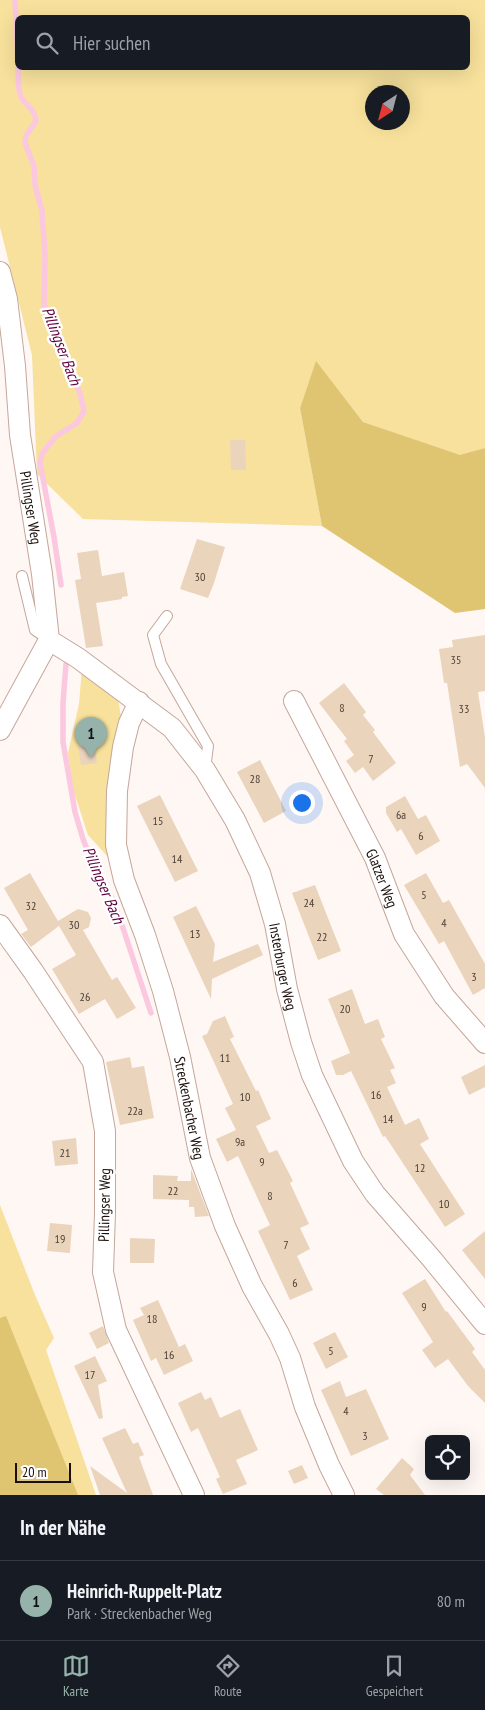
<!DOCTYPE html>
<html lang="de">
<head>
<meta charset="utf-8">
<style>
	body { margin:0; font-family:"PT Sans Narrow",sans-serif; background:#20242c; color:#f1f3f6 }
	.controls { position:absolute; right:15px; bottom:15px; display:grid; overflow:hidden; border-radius:8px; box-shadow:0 5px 20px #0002 }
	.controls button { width:45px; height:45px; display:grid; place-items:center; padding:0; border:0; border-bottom:1px solid #363941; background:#171b24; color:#f1f3f6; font:25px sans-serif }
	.compass { position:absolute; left:365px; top:85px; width:45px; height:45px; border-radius:50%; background:#171b24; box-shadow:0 5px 20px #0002; rotate:216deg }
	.scale { position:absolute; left:15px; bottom:12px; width:56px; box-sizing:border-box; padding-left:5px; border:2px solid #1a0f0b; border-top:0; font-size:14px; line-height:18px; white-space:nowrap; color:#1a0f0b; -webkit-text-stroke:4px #fff; paint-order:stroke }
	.you { position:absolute; left:301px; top:802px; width:18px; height:18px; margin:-12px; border:4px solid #fff; border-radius:50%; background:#1a73e8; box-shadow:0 0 0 8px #1a73e833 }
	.badge { display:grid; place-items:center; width:32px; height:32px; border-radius:50%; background:#96b3ab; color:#111; font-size:16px; font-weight:700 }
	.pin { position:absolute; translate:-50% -41px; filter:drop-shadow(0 1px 2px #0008) }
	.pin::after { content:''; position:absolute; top:26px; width:18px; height:15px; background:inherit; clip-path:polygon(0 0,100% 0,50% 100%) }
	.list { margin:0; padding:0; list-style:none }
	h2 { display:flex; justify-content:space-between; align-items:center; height:65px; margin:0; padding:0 20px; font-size:21px }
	h2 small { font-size:16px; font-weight:400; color:#9ea1a6 }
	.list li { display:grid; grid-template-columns:32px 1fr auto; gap:15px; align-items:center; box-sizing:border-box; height:80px; padding:0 20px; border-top:1px solid #363941 }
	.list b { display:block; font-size:19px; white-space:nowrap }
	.list p { margin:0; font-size:16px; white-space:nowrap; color:#9ea1a6 }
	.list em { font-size:16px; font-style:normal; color:#9ea1a6 }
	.icon { flex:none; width:28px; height:28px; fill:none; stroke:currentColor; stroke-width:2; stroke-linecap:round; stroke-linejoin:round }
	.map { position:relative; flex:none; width:485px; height:1495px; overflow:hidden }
	.search { position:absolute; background:#171b24; box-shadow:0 5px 20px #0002; left:15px; right:15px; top:15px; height:55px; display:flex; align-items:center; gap:12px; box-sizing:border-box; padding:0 18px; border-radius:8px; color:#9ea1a6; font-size:19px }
	.sheet { height:145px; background:#171b24 }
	nav { display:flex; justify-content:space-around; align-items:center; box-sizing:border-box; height:70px; border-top:1px solid #363941; background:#171b24; font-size:14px; color:#9ea1a6 }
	nav a { display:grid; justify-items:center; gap:2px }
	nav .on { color:#96b3ab }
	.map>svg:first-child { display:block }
	.green { fill:#f7e19c; fill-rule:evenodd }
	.forest { fill:#dfc471 }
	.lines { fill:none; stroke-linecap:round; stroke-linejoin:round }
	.stream { stroke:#fbc8df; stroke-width:5.5 }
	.building { fill:#ebd4bc }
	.service-casing { stroke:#c5a69a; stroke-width:12 }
	.minor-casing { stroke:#c5a69a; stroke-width:22 }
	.service { stroke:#fff; stroke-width:10 }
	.minor { stroke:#fff; stroke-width:20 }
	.labels { text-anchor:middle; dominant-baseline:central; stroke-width:5; stroke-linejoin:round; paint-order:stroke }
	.number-label { font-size:12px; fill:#4e4037 }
	.street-label { font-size:15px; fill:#1a0f0b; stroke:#fff }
	.water-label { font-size:16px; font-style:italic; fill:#660442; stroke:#fff }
</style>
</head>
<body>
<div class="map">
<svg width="485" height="1495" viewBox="0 0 485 1495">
	<rect width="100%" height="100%" fill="#fef7f4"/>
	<path class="green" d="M0,0H485V448L460,456L363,422L316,362L300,408L322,526L83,519L37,474L32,355L0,227ZM18,18H468V68H18ZM372,92H402V122H372Z
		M82,668L118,698L121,717L109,858L88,835L73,789L68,753L79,704Z
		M0,1205L35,1295L54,1338L46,1350L96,1495H0Z"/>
	<path class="forest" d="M316,361L363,422L460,455L485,448V609L455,613L322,526L300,408Z
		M6,1316L78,1495H0V1318Z"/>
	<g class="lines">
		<path class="stream" d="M15,0L18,60
			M18,68C19,77 17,88 21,97C27,108 34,107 36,121L26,136L25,143L34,166L35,185L42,211L45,255L44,305L66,364L80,393L84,411L77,423L55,437L42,454L40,463L54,537L61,585
			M66,664L63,703V742L75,812L83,839L97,875L112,898L120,919L151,1013"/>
	</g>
	<path class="building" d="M230,440H245L246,470H231Z
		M197,539L225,547L214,583L208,598L180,589Z
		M98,550L102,576L124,572L128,596L122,597V599L96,603L103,646L86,648L75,580L81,579L77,553Z
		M485,635V691L478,692L485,737V788L467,764L460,767L447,683H444L439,649L453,647L452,640Z
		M344,683L366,712L363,715L375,730L373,732L396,763L373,781L363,767L355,773L346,761L354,755L344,741L347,739L319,703Z
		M94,744L97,763L81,765L78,746Z
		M260,760L286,811L264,823L237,772Z
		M160,795L198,871L175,882L137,806Z
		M405,796L418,819L426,815L440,841L416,855L401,829L397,832L386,813V807Z
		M30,873L58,921L78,909L88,912L91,918L89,927L83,930L112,980L117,977L136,1008L117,1019L105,999L79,1014L52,969L76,955L59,926L31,947L21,934L28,930L4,888Z
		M426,873L443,903L449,900L485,964V988L473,995L444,941L439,944L404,885Z
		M315,885L341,951L318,960L292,893Z
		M196,906L215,944L213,962L258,944L263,955L212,979L211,999L173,917Z
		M352,989L365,1024L378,1019L385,1037L381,1039L395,1068L390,1070L396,1083L387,1087L405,1125L419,1118L429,1139L420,1144L465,1214L445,1227L385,1136L383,1137L351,1071L343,1075H336L331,1061L350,1053L328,999Z
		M225,1016L234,1037L230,1039L256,1091L258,1090L271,1119L256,1126L269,1153L277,1150L293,1181L290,1183L309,1224L300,1228L310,1249L297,1256L313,1290L290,1300L258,1231L270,1225L238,1156L227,1162L216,1139L236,1130L225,1108L233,1104L202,1036L207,1034L213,1021Z
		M130,1057L132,1068L144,1066L154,1118L120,1125L106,1062Z
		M485,1065V1087L469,1095L461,1077Z
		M76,1138L78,1164L55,1166L52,1141Z
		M191,1169L209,1216L195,1217L194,1207H189V1200L153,1199V1175L178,1176L177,1181H191Z
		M50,1223L72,1225L70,1253L47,1251Z
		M485,1231V1279L462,1250Z
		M130,1238L155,1239L154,1263H130Z
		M425,1279L446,1312L447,1311L475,1349L472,1352L485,1370V1403L468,1386L448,1359L435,1368L422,1350L433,1342L402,1293Z
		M158,1300L179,1347L185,1344L193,1361L164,1375L156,1358L151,1361L133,1320L144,1315L140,1308Z
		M103,1326L109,1343L97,1349L89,1333Z
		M335,1332L348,1357L326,1369L313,1343Z
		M95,1356L107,1381L98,1385L103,1418L99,1419L74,1366Z
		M340,1381L346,1397L366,1389L389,1439L351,1456L321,1390Z
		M201,1392L205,1400L211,1397L220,1418L240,1409L258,1450L236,1460L247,1484L223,1494L216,1479L220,1477L198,1428L191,1432L178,1403Z
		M125,1428L133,1444L138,1442L144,1455L139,1457L153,1495H100L90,1466L127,1493L102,1438Z
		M402,1458L414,1469L410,1475L425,1495H384L376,1489Z
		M302,1465L308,1478L294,1484L288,1471Z"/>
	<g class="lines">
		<g class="service-casing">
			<path id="service" d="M22,576L35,630L48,639
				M167,616L153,635L161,664L208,746L205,769"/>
		</g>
		<g class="minor-casing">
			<g id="minor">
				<path id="s1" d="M0,272L7,299L15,366L20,435L42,574L49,640L0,730"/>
				<path id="s2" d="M49,640L78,658L172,728L205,770L235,820L260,873L275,924L287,989L301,1042L312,1075L353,1161L375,1194L431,1258L485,1324"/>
				<path id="s3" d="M294,701L375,858L404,934L444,996L485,1043"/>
				<path id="s4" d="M139,702L129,723L123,747L117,791L116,845L124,880L145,935L163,991L180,1057L200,1158L225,1226L252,1286L279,1334L290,1358L305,1407L329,1465L344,1495"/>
				<path d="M0,925L33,971L93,1062L105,1131V1213L103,1272L116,1330L194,1495"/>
			</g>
		</g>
		<use href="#service" class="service"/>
		<use href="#minor" class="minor"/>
	</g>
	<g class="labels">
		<g class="number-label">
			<text x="200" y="576">30</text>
			<text x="456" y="659">35</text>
			<text x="342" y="707">8</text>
			<text x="464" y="708">33</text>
			<text x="371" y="758">7</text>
			<text x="255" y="778">28</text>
			<text x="401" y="814">6a</text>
			<text x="158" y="820">15</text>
			<text x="421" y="835">6</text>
			<text x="177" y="858">14</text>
			<text x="424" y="894">5</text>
			<text x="309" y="902">24</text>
			<text x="31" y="905">32</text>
			<text x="444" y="922">4</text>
			<text x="74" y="924">30</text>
			<text x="195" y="933">13</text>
			<text x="322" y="936">22</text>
			<text x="474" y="976">3</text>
			<text x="85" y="996">26</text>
			<text x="345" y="1008">20</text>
			<text x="225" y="1057">11</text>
			<text x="376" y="1094">16</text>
			<text x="245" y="1096">10</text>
			<text x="135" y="1110">22a</text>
			<text x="388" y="1118">14</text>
			<text x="240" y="1141">9a</text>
			<text x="65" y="1152">21</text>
			<text x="262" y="1161">9</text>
			<text x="420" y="1167">12</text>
			<text x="173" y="1190">22</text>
			<text x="270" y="1195">8</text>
			<text x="444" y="1203">10</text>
			<text x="60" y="1238">19</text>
			<text x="286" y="1244">7</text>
			<text x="295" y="1282">6</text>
			<text x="424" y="1306">9</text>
			<text x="152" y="1318">18</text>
			<text x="331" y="1350">5</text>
			<text x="169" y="1354">16</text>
			<text x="90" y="1374">17</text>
			<text x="346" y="1410">4</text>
			<text x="365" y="1435">3</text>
		</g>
		<g class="street-label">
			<text stroke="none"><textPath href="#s1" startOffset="238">Pillingser Weg</textPath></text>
			<text stroke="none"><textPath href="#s3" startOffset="198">Glatzer Weg</textPath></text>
			<text stroke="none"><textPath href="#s2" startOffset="418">Insterburger Weg</textPath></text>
			<text stroke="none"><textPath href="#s4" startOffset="420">Streckenbacher Weg</textPath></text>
			<text transform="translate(104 1205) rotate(-89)">Pillingser Weg</text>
		</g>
		<g class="water-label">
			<text transform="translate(62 346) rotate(69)">Pillingser Bach</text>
			<text transform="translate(104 885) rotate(67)">Pillingser Bach</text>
		</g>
	</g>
</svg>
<div class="controls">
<button><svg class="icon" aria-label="locate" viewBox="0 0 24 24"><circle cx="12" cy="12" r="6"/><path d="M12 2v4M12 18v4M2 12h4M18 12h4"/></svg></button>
</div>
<svg class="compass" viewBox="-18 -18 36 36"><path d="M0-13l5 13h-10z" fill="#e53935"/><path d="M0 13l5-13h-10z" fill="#9ea1a6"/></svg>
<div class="scale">20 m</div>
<div class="you"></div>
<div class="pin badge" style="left:91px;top:758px">1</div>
<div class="search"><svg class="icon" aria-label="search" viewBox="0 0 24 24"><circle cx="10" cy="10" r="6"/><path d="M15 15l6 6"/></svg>Hier suchen</div>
</div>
<section class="sheet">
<h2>In der Nähe<small></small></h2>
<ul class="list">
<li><span class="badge">1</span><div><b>Heinrich-Ruppelt-Platz</b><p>Park · Streckenbacher Weg</p></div><em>80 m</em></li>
</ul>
</section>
<nav>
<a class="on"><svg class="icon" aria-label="map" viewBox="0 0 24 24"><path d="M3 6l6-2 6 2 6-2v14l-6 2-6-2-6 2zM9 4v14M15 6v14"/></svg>Karte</a>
<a><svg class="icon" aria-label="directions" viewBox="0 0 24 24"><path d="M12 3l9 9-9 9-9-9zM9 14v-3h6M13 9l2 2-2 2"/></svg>Route</a>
<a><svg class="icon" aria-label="saved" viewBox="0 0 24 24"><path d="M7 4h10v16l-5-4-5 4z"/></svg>Gespeichert</a>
</nav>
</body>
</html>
